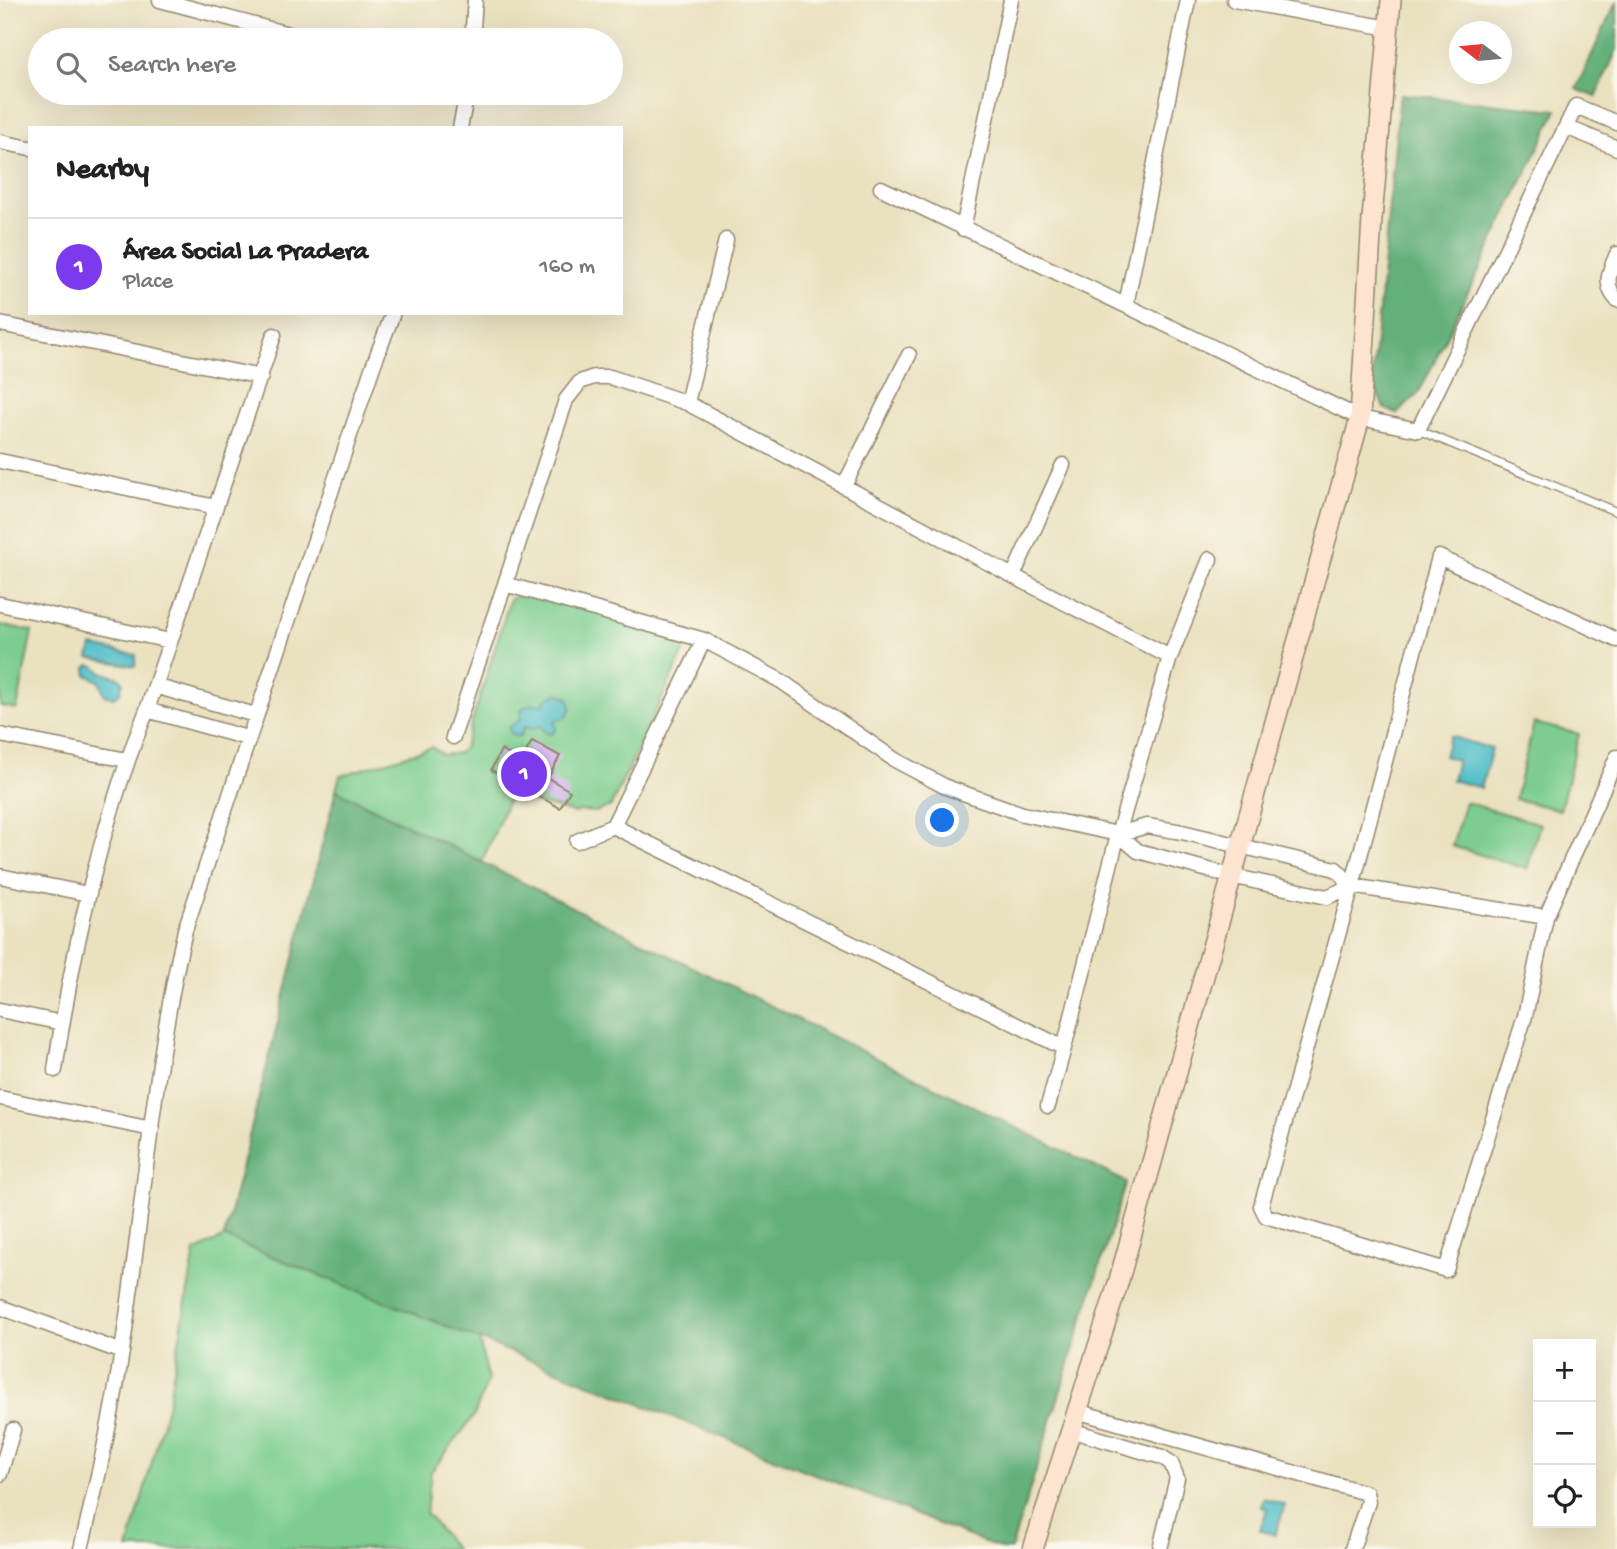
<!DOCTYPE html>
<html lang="en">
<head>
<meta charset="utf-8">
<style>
	body { margin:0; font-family:"Gochi Hand",sans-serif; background:#f2f2f2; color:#222 }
	.controls { position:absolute; right:21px; bottom:21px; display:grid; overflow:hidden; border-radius:0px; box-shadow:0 7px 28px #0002 }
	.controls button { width:63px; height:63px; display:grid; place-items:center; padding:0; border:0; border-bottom:2px solid #e0e0e0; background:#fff; color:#222; font:35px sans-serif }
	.compass { position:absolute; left:1449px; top:21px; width:63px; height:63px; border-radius:50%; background:#fff; box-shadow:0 7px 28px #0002; rotate:286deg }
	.you { position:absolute; left:943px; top:821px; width:24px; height:24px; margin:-18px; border:5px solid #fff; border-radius:50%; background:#1a73e8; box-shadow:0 0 0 10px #1a73e833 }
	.badge { display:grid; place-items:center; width:46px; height:46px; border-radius:50%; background:#7c3aed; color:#fff; font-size:23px; font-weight:700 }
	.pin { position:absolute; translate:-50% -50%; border:4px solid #fff; box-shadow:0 2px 7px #0006 }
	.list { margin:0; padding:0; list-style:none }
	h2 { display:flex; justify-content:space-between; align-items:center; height:91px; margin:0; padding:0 28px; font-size:30px }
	h2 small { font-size:23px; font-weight:400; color:#767676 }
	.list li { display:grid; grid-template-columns:46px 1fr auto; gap:21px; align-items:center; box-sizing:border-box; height:98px; padding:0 28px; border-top:2px solid #e0e0e0 }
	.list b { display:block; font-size:26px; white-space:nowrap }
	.list p { margin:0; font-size:23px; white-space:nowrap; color:#767676 }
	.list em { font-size:23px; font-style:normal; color:#767676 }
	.icon { flex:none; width:38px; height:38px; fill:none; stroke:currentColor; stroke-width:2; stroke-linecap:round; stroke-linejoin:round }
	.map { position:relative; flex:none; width:1617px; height:1549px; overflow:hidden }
	.search { position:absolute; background:#fff; box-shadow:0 7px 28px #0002; left:28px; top:28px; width:595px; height:77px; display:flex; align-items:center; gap:18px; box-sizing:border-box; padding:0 24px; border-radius:38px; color:#767676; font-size:26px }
	.panel { position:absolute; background:#fff; box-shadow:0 7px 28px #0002; left:28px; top:126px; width:595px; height:189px; border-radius:0px }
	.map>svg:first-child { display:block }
	.green { fill:#7bcd8f; stroke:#5b7c56; stroke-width:2 }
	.forest { fill:#64b07a; stroke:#506d4c; stroke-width:2 }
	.water { fill:#50bec8; stroke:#467473; stroke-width:2 }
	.building { fill:#d0a9f0 }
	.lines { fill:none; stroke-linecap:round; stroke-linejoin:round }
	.lane-casing { stroke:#92866e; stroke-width:10 }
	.street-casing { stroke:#92866e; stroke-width:17 }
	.secondary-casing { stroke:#92866e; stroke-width:22 }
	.lane { stroke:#fff; stroke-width:7 }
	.street { stroke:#fff; stroke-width:14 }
	.secondary { stroke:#fde4d1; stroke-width:19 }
</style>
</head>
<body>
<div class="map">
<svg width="1617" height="1549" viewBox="0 0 1617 1549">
	<rect width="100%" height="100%" fill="#fbf7ec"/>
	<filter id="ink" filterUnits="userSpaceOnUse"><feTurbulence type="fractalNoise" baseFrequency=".0143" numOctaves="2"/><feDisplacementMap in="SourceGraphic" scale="14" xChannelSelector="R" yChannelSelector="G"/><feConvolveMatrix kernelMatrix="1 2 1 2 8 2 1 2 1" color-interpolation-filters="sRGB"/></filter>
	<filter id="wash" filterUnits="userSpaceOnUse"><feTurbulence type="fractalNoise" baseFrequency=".00686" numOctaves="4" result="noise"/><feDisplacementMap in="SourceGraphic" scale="28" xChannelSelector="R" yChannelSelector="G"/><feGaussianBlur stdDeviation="1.57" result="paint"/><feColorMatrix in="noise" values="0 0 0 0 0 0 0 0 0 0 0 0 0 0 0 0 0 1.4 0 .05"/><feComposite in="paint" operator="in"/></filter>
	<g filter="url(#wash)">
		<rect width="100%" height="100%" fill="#eae1bf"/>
		<path class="green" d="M526,593L687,636V645L611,806L596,812L580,811L574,813L510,795L482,862L336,790L340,776L432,747L443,755L458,753L464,748L510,599Z
			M0,625L32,631L17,709L0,706Z
			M1534,723L1579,734L1560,810L1515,799Z
			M1465,802L1540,824L1527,869L1452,846Z
			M224,1237L479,1339L488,1380L474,1416L431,1472L426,1513L455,1549H128L168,1403L195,1252Z"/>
		<path class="forest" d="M1617,0V49L1596,97L1576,89Z
			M1400,94L1557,110L1419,393L1397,414L1384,408L1372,381Z
			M336,790L1126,1182L1011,1549H1001L224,1237Z"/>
		<path class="water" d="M92,646L136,655L135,666L89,658Z
			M89,665H94L101,672L120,678L123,682L120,693L113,698L105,695L99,681L87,675L86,668Z
			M558,693L569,698L571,708L566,717L555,721L556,729L552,734L547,733L540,726L532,729L525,727L520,737L511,734L509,727L521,720C518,702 532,705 544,704L547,698Z
			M1450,736L1492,749L1481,788L1452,780L1457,760L1444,756Z
			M1263,1498L1285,1505L1275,1535L1260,1530L1267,1509L1261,1506Z"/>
		<g id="blocks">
			<path class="building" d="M532,741L560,756L548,778L570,791L560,808L491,770L501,750L521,761Z"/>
		</g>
	</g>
	<g filter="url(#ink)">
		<use href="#blocks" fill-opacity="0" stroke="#92866e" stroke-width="2"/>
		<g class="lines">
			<g class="lane-casing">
				<path id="lane" d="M1418,430L1617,512"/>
			</g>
			<g class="street-casing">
				<path id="street" d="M160,0L311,40
					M1234,0L1389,28
					M472,40L475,0
					M1566,127L1617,148
					M460,128L467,93
					M0,142L30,148
					M881,188L1360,418L1418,430L1576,106L1617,123
					M963,229L1011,0
					M1617,254C1609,271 1603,285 1617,300
					M1126,305L1188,0
					M0,324L261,377
					M687,403L726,240
					M0,461L216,507
					M844,486L909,355
					M1210,559L1170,657L1013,576L687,403L610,377H594L580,382L566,400L505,584L704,640L781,681L895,760L946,787L1023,814L1118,834L1147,826L1182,832L1336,869L1352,886
					M1013,576L1063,465
					M0,604L170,641
					M1617,640L1439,557L1352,886L1261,1206L1266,1216L1446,1270L1525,1016L1546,917L1617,757
					M155,686L255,715
					M147,710L247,738
					M0,735L127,760
					M453,737L505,584
					M613,826L1064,1048L1048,1106
					M1118,834L1138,851L1231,876L1327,897L1352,886L1546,917
					M577,841L613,826L704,640
					M0,876L88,894
					M0,1010L62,1023
					M1064,1048L1118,834L1170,657
					M55,1070C73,947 100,825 147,710L274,335
					M0,1098L152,1129
					M0,1307L122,1352
					M1076,1411L1366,1493L1368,1502L1352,1549
					M1070,1430L1162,1457L1171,1463L1177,1478L1160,1549
					M0,1474L13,1430
					M81,1549C97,1483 112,1418 122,1351C143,1211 153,1068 185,930L372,369L393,313"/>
			</g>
			<g class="secondary-casing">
				<path id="secondary" d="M1033,1549L1117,1287L1360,418L1372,219L1391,0"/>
			</g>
			<use href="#lane" class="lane"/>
			<use href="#street" class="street"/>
			<use href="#secondary" class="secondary"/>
		</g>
	</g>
</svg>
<div class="controls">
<button>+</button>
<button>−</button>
<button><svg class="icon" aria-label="locate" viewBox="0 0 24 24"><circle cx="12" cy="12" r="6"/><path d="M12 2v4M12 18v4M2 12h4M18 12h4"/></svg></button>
</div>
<svg class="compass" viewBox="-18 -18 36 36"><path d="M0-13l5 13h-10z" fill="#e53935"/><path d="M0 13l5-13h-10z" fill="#767676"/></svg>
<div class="you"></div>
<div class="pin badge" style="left:524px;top:774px">1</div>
<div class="search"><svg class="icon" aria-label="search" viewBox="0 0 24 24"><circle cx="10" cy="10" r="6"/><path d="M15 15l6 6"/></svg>Search here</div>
<section class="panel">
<h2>Nearby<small></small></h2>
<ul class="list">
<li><span class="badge">1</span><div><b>Área Social La Pradera</b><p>Place</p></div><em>160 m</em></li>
</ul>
</section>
</div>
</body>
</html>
